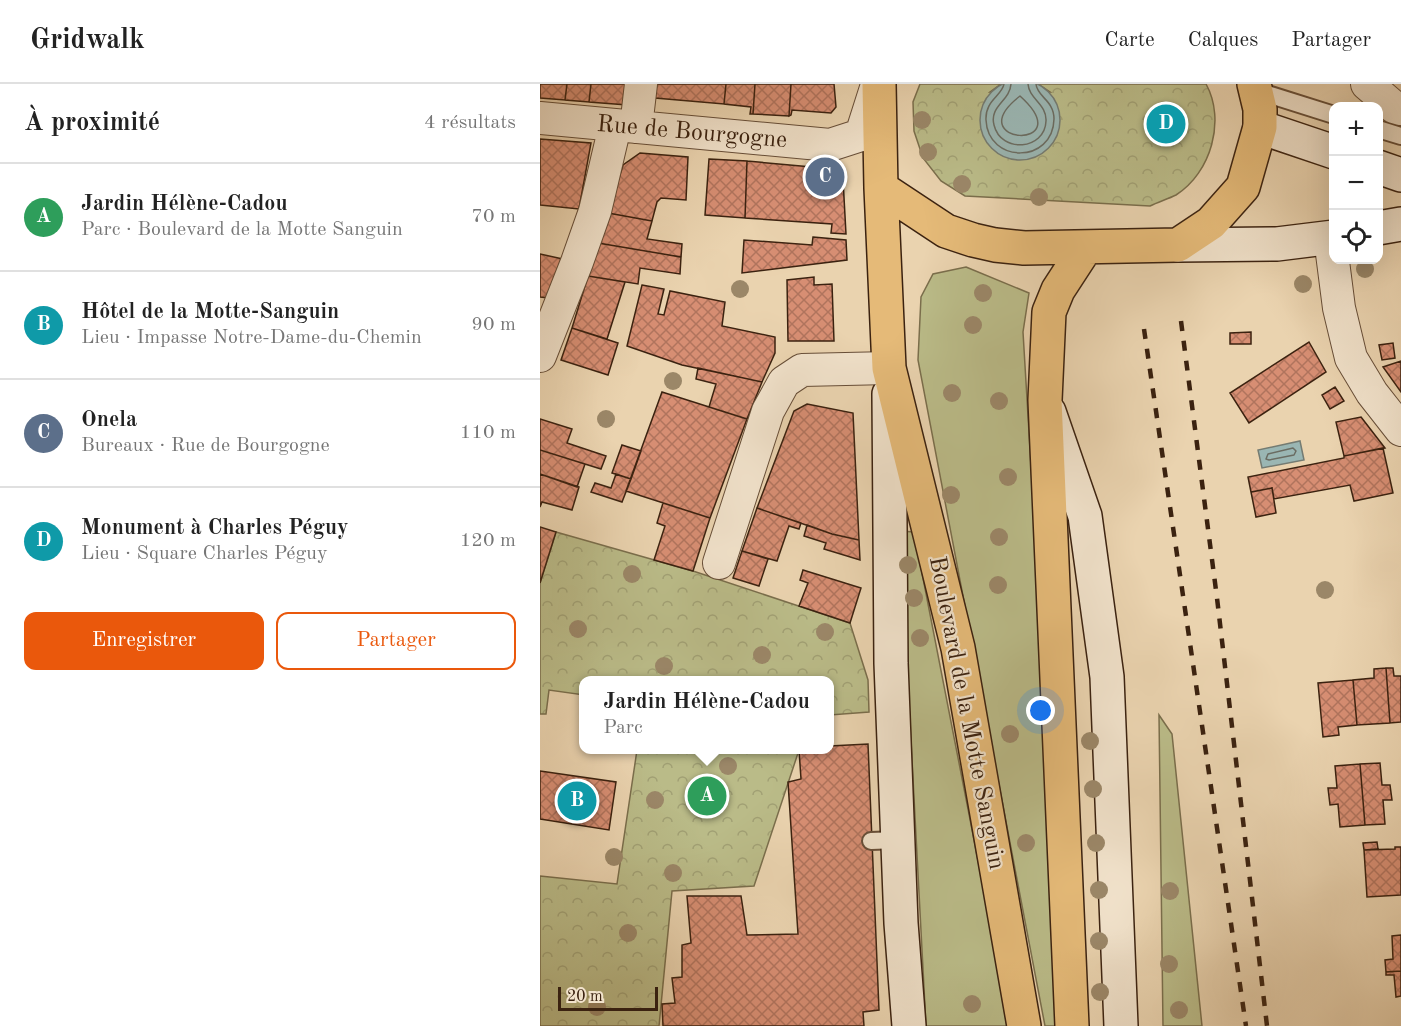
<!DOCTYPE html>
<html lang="fr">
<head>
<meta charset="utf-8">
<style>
	body { margin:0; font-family:"Old Standard TT",serif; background:#f2f2f2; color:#222 }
	.controls { position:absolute; right:18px; top:18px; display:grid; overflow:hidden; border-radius:12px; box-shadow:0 6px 24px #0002 }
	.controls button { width:54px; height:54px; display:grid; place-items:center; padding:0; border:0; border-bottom:2px solid #e0e0e0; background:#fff; color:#222; font:30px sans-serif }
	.scale { position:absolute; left:18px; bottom:15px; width:100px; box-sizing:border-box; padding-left:6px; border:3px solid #3b2210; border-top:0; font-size:16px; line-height:21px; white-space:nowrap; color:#3b2210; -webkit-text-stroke:4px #f1e2cb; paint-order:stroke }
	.you { position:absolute; left:501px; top:627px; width:21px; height:21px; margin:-15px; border:4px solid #fff; border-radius:50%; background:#1a73e8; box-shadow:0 0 0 9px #1a73e833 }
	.badge { display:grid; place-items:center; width:39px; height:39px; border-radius:50%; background:#ea580c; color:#fff; font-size:20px; font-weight:700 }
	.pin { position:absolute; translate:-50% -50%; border:3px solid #fff; box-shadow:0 2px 6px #0006 }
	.popup { position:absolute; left:39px; top:592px; width:255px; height:78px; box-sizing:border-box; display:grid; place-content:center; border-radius:12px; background:#fff; filter:drop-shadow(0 2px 4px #0005); font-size:20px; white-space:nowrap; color:#767676 }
	.popup b { font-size:22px; color:#222 }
	.popup::after { content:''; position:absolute; left:50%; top:100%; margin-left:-12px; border:12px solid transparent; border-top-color:#fff }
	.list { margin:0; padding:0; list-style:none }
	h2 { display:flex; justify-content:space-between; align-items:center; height:78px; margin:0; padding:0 24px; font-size:26px }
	h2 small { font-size:20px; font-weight:400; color:#767676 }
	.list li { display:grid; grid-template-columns:39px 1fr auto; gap:18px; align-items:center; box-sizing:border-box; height:108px; padding:0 24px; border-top:2px solid #e0e0e0 }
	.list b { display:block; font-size:22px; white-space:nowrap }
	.list p { margin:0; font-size:20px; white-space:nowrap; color:#767676 }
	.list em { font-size:20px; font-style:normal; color:#767676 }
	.actions { display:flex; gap:12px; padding:18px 24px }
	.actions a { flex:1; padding:14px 0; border:2px solid #ea580c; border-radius:12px; text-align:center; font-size:21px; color:#ea580c }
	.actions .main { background:#ea580c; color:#fff }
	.icon { flex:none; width:33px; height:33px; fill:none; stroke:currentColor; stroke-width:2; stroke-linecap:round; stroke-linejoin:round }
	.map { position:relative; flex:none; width:861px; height:942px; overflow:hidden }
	header { display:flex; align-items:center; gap:36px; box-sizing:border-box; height:84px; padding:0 30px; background:#fff; border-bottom:2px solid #e0e0e0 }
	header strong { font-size:28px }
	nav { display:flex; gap:33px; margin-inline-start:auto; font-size:21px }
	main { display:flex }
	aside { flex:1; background:#fff }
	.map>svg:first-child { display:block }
	.green { fill:#babb88; stroke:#7a6e4c; stroke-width:1.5 }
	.park { fill:url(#park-crowns); stroke:#7a6e4c; stroke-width:1.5 }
	.water { fill:#9ab6b3; stroke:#747b72; stroke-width:1.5 }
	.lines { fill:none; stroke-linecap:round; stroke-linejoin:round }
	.shore { stroke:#6a6c62; stroke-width:1.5 }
	.building { fill:url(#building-cross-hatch); stroke:#3b2210; stroke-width:1.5 }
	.lane-casing { stroke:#674e38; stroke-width:20 }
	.street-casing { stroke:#674e38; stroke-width:34 }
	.secondary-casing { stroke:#3b2210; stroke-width:36 }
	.primary-casing { stroke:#3b2210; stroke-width:36 }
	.lane { stroke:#f1e2cb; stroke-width:16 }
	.street { stroke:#f1e2cb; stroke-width:32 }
	.secondary { stroke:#f1e2cb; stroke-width:33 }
	.primary { stroke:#e5ba78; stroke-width:33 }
	.rail { stroke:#3b2210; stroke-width:4.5; stroke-dasharray:10 10; stroke-linecap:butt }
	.tree { fill:#9b8768 }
	.labels { text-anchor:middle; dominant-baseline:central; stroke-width:4.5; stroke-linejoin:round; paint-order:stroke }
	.street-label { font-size:24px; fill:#3b2210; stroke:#f1e2cb }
</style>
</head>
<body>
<header>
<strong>Gridwalk</strong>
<nav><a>Carte</a><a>Calques</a><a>Partager</a></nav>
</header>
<main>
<aside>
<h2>À proximité<small>4 résultats</small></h2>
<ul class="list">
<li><span class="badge" style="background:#2e9e5b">A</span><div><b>Jardin Hélène-Cadou</b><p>Parc · Boulevard de la Motte Sanguin</p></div><em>70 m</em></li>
<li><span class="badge" style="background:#0f9aa8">B</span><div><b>Hôtel de la Motte-Sanguin</b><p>Lieu · Impasse Notre-Dame-du-Chemin</p></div><em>90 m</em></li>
<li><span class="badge" style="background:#5c6f8a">C</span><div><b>Onela</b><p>Bureaux · Rue de Bourgogne</p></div><em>110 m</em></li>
<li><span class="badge" style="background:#0f9aa8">D</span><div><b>Monument à Charles Péguy</b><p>Lieu · Square Charles Péguy</p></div><em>120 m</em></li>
</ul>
<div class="actions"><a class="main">Enregistrer</a><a>Partager</a></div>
</aside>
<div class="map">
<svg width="861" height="942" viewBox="0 0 861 942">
	<defs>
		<pattern id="park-crowns" width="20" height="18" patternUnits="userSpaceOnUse" patternTransform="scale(1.5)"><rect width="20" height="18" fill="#babb88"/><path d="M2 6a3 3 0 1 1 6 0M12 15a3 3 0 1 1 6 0" fill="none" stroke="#a1a074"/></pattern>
		<pattern id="building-cross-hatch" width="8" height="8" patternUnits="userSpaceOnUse" patternTransform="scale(1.5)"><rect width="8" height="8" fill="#d78e73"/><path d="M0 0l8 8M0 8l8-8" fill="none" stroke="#b0745d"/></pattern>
	</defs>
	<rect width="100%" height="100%" fill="#ead3af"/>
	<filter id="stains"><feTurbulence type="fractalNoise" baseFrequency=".00333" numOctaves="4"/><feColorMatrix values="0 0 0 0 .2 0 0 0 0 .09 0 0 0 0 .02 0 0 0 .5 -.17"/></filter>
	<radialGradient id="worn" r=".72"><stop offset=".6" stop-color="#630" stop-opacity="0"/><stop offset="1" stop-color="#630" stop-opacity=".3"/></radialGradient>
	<path class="green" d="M426,183L489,209L483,248L499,516L516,942H505L378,276L381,213L393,190Z
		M360,447L374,448L443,802L467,942H386Z
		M619,631L632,650L662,942H623Z"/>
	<path class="park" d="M380,0H461L450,8H510L498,0H666C686,36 671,89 636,111C628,115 618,118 610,122L425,112L401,97L383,74L374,47L373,18Z
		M16,448L153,487L310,539L328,596L329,628L290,631V596H44V611L9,606L6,630H0V499Z
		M97,666H259L214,802L132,807L119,942H0V792L77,800Z"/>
	<path class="water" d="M440 36a40 40 0 1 1 80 0a40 40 0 1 1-80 0Z
		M760,357L764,376L722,384L718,366Z"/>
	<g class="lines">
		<path class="shore" d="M464,0C462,12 445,16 446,36C448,80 513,80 514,35C514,16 497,13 496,0
			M471,0C470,17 449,22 454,41C461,70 505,66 506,37C507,20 489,15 488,0
			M480,12C542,68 417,61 480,12Z
			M753,364L756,367L754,371L729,376L726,375L728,370Z"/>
	</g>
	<path class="building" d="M0,0H27L25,16L0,14Z
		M27,0H51L49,18L25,16Z
		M51,0H90L87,21L49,18Z
		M109,0H186L184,20L115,14Z
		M186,0H215L213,30H210L211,23L184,20Z
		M215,0H251L249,32L213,30Z
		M251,0H294L296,23L291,29L252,26L251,31L249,32Z
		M0,55L51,59L39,125L0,121Z
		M100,69L148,73L146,116L121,114L117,118L112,137L68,129L83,81Z
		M169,75L207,77L205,134L165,131Z
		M207,77L294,85L303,95L306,150L291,149L292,140L205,134Z
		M68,129L112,137L107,155L142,160L141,173L58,159Z
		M273,153L306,156L307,176L202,189L204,156L272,161Z
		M58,159L141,173L140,190L100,184L98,200L48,192Z
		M0,170L23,175L8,214L0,213Z
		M48,192L85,198L67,255L32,244Z
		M274,193V201L292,200L294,257H248L247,196Z
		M102,201L124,205L118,230L124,231L130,207L185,218L182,242L235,253V269L222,298L142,281L87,262Z
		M32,244L78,259L68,291L21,276Z
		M711,248V260H690V249Z
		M769,258L786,288L709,339L690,309Z
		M853,259L855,274L842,276L839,261Z
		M861,277V308L843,283Z
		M158,284L222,298L207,335L169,323L176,300L156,295Z
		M795,303L804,317L790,325L782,311Z
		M122,308L207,335L170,434L86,407Z
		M267,320L313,329L319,456L292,450L217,424L254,327Z
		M821,333L845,364L804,372L796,338Z
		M0,335L32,345L27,359L66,372L61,385L0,366Z
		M82,361L101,367L91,395L72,389Z
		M843,364L853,409L814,417L810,401L734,415L732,404L711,408L708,393L804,374V372Z
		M0,366L45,380L37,403L0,390Z
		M0,390L39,403L32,426L2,418L0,423Z
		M76,390L91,395L82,418L51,408L55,399L71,404Z
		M732,404L736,429L716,433L711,408Z
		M123,419L170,434L153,487L114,476L125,442L117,439Z
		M217,424L261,439L259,445L249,442L237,477L202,467Z
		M267,441L292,450L319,456L320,476L284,465L286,459L264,452Z
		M0,443L16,448L0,499Z
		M202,467L228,475L219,502L193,494Z
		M263,486L321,504L310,539L259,522L268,499L260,496Z
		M846,584L850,639L817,641L813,596L834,594V585Z
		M846,584H853L854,592H861V638L850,639Z
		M813,596L817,641L798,643L799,651L783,653L778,599Z
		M328,660L339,926L323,928L324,942H123L122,920L135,919L132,894L142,893V861L151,859L147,812H201L207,851L258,850L248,698L261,695L259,666H290V662Z
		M840,679L842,701H850L852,716H843L845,740L825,741L820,680Z
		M820,680L825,741L800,743L798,720L790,721L788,704H797L795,682Z
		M0,687L76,698L69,746L0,735Z
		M837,758L838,765L824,766L823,759Z
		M855,763H861V811L827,813L824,766L855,765Z
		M861,851V887L846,888L845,876L853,875L852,852Z
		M861,887V912L856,913L854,891H846V888Z"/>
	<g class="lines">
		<g class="lane-casing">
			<path id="lane" d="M718,7L794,31
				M838,45L861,52
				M331,757L358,756"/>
		</g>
		<g class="street-casing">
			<path id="street" d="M827,0L854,23L861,25
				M0,34L290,61L321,51L336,4
				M96,43L101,0
				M790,154L799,224L811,274L832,309L861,346
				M0,272L37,178L55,127L75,42
				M179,479L228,327L244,298L262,286L349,284"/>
		</g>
		<g class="secondary-casing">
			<path id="secondary" d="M720,43L794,68
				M838,83L861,91
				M838,144L861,140
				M638,161L737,160L794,153
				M349,310L351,579L361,839L369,942
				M509,328L545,432L567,593L581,942"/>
		</g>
		<g class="primary-casing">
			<path id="primary" d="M339,0L341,104L349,284L418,564L484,942
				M341,104L406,147L433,156L455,161L484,164L638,161L671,139L703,103L720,43V25L714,0
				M532,942L505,316L509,228L518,206L546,163"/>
		</g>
		<use href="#lane" class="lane"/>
		<use href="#street" class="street"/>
		<use href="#secondary" class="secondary"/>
		<use href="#primary" class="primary"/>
		<path class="rail" d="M641,237L677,514L727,942
			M604,245L706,942"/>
	</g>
	<g class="tree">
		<circle cx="382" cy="36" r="9"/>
		<circle cx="388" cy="68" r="9"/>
		<circle cx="422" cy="100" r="9"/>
		<circle cx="499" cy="113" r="9"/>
		<circle cx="825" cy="185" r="9"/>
		<circle cx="763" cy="200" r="9"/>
		<circle cx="200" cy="205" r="9"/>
		<circle cx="443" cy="209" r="9"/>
		<circle cx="433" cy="241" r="9"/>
		<circle cx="133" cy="297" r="9"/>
		<circle cx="412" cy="309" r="9"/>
		<circle cx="459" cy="317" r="9"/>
		<circle cx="66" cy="335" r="9"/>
		<circle cx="468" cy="393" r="9"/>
		<circle cx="411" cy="411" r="9"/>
		<circle cx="459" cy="453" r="9"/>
		<circle cx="368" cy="481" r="9"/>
		<circle cx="92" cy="490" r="9"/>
		<circle cx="458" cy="501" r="9"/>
		<circle cx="785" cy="506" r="9"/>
		<circle cx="374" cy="514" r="9"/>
		<circle cx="38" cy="545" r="9"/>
		<circle cx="285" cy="548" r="9"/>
		<circle cx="380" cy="554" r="9"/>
		<circle cx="222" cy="571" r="9"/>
		<circle cx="124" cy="582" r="9"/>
		<circle cx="470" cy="650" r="9"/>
		<circle cx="550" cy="657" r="9"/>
		<circle cx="188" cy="682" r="9"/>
		<circle cx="553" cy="705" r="9"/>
		<circle cx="165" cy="713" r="9"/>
		<circle cx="115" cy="716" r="9"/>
		<circle cx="486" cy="759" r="9"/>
		<circle cx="556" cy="759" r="9"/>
		<circle cx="74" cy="773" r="9"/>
		<circle cx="133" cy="789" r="9"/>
		<circle cx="559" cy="806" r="9"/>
		<circle cx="630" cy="807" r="9"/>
		<circle cx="88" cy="849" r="9"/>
		<circle cx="559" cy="857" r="9"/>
		<circle cx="629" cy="880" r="9"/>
		<circle cx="560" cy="908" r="9"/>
		<circle cx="432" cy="920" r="9"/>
		<circle cx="57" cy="923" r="9"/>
		<circle cx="639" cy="926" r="9"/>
	</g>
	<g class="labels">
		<g class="street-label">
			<text transform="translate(152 49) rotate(5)">Rue de Bourgogne</text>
			<text transform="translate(426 629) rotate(79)">Boulevard de la Motte Sanguin</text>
		</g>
	</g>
	<rect width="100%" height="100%" filter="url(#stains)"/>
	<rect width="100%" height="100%" fill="url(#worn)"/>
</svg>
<div class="controls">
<button>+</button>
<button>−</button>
<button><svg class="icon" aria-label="locate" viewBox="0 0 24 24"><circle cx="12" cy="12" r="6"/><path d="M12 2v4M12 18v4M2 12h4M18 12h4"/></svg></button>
</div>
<div class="scale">20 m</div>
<div class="you"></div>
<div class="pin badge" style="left:167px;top:712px;background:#2e9e5b">A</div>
<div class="popup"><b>Jardin Hélène-Cadou</b>Parc</div>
<div class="pin badge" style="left:37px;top:717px;background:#0f9aa8">B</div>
<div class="pin badge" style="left:285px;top:93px;background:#5c6f8a">C</div>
<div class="pin badge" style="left:626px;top:40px;background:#0f9aa8">D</div>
</div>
</main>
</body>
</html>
